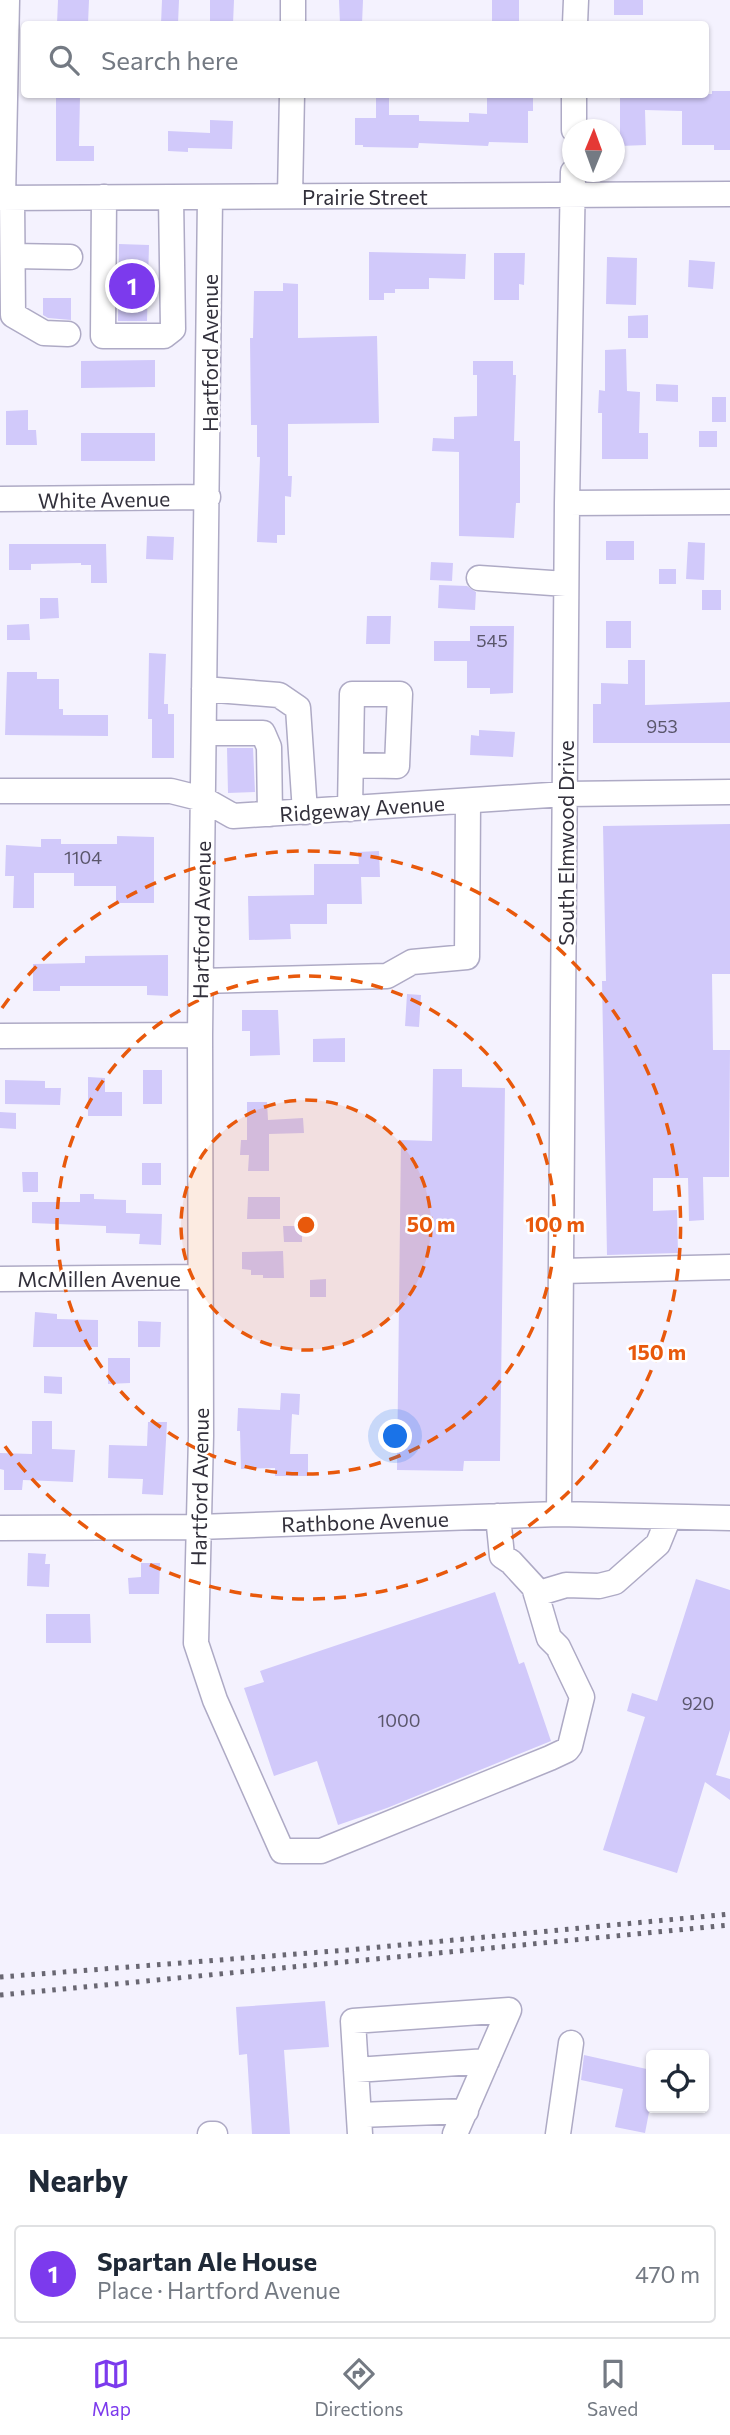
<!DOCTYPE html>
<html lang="en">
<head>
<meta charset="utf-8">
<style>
	body { margin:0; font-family:Commissioner,sans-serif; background:#f6f6f7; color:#1f2937 }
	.controls { position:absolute; right:21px; bottom:21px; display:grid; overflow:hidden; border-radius:7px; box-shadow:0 2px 5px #0004 }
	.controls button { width:63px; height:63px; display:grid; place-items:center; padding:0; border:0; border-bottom:2px solid #e0e1e3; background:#fff; color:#1f2937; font:35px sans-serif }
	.compass { position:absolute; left:562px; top:119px; width:63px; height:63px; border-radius:50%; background:#fff; box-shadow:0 2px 5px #0004; rotate:1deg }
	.you { position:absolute; left:396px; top:1437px; width:24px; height:24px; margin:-18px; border:5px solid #fff; border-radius:50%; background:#1a73e8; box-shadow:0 0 0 10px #1a73e833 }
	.badge { display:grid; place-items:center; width:46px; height:46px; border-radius:50%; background:#7c3aed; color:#fff; font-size:23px; font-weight:700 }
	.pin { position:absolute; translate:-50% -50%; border:4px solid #fff; box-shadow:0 2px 7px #0006 }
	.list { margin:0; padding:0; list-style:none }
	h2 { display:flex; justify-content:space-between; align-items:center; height:91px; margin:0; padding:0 28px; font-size:30px }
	h2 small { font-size:23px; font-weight:400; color:#747a83 }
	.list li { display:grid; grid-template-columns:46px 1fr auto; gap:21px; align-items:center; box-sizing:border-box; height:98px; margin:0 14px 14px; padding:0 14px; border:2px solid #e0e1e3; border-radius:7px }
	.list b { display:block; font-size:26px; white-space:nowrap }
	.list p { margin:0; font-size:23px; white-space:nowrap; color:#747a83 }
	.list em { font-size:23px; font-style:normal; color:#747a83 }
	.icon { flex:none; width:38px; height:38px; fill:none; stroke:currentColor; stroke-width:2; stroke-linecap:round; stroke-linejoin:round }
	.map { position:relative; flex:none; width:730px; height:2134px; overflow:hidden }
	.search { position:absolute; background:#fff; box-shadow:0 2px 5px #0004; left:21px; right:21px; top:21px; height:77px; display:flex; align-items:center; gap:18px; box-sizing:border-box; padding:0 24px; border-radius:7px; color:#747a83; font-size:26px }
	.sheet { height:203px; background:#fff }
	nav { display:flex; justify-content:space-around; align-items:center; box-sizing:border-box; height:98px; border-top:2px solid #e0e1e3; background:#fff; font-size:19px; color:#747a83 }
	nav a { display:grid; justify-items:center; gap:4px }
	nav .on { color:#7c3aed }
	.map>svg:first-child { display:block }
	.building { fill:#d1c9fa }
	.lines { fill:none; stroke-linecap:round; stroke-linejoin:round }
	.minor-casing { stroke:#aeaac5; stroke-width:27 }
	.minor { stroke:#fff; stroke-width:24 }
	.rail { stroke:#696772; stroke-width:5; stroke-dasharray:3.5 7; stroke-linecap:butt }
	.ring { fill:none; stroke:#e8590c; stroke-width:3.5; stroke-dasharray:12 9 }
	.labels { text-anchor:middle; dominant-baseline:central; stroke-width:5; stroke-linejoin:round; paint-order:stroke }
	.number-label { font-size:18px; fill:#5a566b }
	.street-label { font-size:21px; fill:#32303b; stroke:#fff }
	.centre { fill:#e8590c; stroke:#fff; stroke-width:3.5 }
	.ring-label { font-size:21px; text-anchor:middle; font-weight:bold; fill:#e8590c; stroke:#fff; stroke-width:5; stroke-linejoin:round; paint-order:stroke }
</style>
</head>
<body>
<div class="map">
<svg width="730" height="2134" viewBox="0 0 730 2134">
	<rect width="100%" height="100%" fill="#f4f2fe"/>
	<path class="building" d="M58,0H89L88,24H57Z
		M162,0H179L178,24H161Z
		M210,0H234L233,24H210Z
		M339,0H363L362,24H340Z
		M492,0H519V24H492Z
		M614,0H643V15H614Z
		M712,91H730V150H714V145H682V111L645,110L646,145L620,146V94H712Z
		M56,94L80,95L79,146H94V161H56Z
		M376,94H389V115H419V121L469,122V113L487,114V94L533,95V111H528V143L489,142L488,146L419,143L418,148L363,147V145H355V118H376Z
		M210,120L233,121L232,149L188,148V152L168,151V131L210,133Z
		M119,244L149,245L147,321H118Z
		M369,252L466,254L465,279L429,278V289H395V293H384V300H369Z
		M494,253H525L524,285L519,284V300H494Z
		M607,257L637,258L636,305L606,304Z
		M689,260L715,262L713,289L688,287Z
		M283,283L298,284V338L377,336L379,423L288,424V476H292L291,497L285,496V535H277V543L257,542L260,457H257V425H251L250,338H253L254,291H283Z
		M43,298H71V320L48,318L43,315Z
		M648,315V338H628V316Z
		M626,349L627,391L640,392L639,433H648V459H602V413H598L599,390L605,391V350Z
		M155,360V387L81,388V361Z
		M473,361H513V375H516L514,441H520V503H516L514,538L459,536V452L432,451L433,438L454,439V417L477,416V375H473Z
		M656,384L678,385V402L656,401Z
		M712,397H726V422H712Z
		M28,410V430H36L37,445H6V411Z
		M699,431H717V447H699Z
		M81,433H155V461H81Z
		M147,536L174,537L173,560L146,559Z
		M606,541H634V560H606Z
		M688,542L705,543L704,580L686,579Z
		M9,544H106L107,583H91V565H81V563L31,564V570H9Z
		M431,562L453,563L452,581L430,580Z
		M659,569H676V584H659Z
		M439,585L467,586L476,592L475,610L438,608Z
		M702,590H721V610H702Z
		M40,598H58L59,618L40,619Z
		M367,616H391L390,644H366Z
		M606,621H631V648H606Z
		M29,624L30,640H7V625Z
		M470,626H514L513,693L490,694V688H467V661H434V641H470Z
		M149,653L166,654L164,704H168V714H174V758H152V719H148Z
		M628,660H645V705L730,702V743H593V704H601V683L628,684Z
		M7,672H37V679H59V709H63V715H108V736L5,735Z
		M479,730L515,732L513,757L470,755L471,735L479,736Z
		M227,748H253L255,792L228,793Z
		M730,824V974H712L713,1050H730L729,1177H703L704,1220L689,1221L688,1178H653V1211L677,1210L678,1253L607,1255L602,981H606L603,826Z
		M117,836L154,837V903H116V886H74V873H34V908H13L14,876H5L6,845L41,847V839H61V844H117Z
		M379,851L380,877H361L362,904H327V924H290L291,939L249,940L248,896L314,895V864H359L358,852Z
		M168,955V996L147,995V986H60V991H33V964L85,963V956Z
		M407,994L421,995L419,1027L405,1026Z
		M242,1010H278L280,1055L250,1056V1031H242Z
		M345,1038V1062H313V1039Z
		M433,1069H462V1087L505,1088L500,1461H464L463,1471L397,1470L401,1140L432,1141Z
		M143,1070H162V1104H143Z
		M88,1077L105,1078V1092H122V1116H88Z
		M5,1080L45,1081V1088H61L60,1105L5,1104Z
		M247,1102H267L268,1120L303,1118L304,1133L269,1134V1171H248L249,1155H240L241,1140H247Z
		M0,1112L16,1113V1129L0,1128Z
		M142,1163H161V1185H142Z
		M22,1172H38V1192H23Z
		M80,1194H94V1199L126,1200V1213L162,1214L161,1245L139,1244L140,1234L106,1233V1226L32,1223V1202H80Z
		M248,1197H280V1219H247Z
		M283,1226H302V1242H284Z
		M283,1251L284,1278H263V1275H251V1270L242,1269V1252Z
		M326,1279V1297H310V1280Z
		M35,1312L57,1314V1319L98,1320V1347H33Z
		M138,1321L161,1322L160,1347H138Z
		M108,1358H130V1383L108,1384Z
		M44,1376L62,1377V1394L44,1393Z
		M281,1393L300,1394L299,1415L292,1414L290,1454H308V1476H275V1468L241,1469L240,1431H237L238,1408L280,1410Z
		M32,1421H52V1449L75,1450L73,1482L23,1480L22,1490H4V1470L0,1469V1453L32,1454Z
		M148,1422H167L163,1495L142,1494L143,1479L108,1478L109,1445L147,1446Z
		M28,1553L46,1554L45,1564H50L49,1587L27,1586Z
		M141,1563H160L159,1594H129L128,1578L141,1577Z
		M696,1579L730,1590V1730L716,1775L730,1779V1800L705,1782L677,1873L603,1850L645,1717L627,1711L632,1693L657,1701Z
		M495,1592L519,1664L524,1662L551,1741L387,1808L338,1825L317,1761L274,1776L244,1688L264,1682L260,1671Z
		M46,1614H90L91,1643H46Z
		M325,2001L329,2047L284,2050L290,2134H252L247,2054L239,2055L236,2007Z
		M584,2055L651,2070V2102L645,2133L615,2127L623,2089L581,2080Z"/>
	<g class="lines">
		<g class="minor-casing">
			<path id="minor" d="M293,24V0
				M575,24L576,0
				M574,130V94
				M290,196L292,94
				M104,197L103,336H164L173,329L171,197
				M210,197L200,1035L201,1436L196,1643L215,1700L282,1851H321L550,1758L567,1750L570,1746L582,1697L558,1647L549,1638L534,1587L511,1562L502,1556L498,1516
				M0,198L730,194
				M3,198L7,0
				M12,198L13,315L44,333L68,334
				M13,256L70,257
				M0,499L208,497
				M567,503L730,502
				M479,578L566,584
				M204,689L279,695L298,708L305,812
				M204,733H263L269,747L270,814
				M0,791H171L203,799L233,816L565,794L730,792
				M350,809L352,694H400L397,766L351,765
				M201,981L387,976L412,962L467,957L468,801
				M0,1036L200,1035
				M561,1271L730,1267
				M0,1279L199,1277
				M559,1514L567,503L573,172
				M0,1528L198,1527L559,1514L730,1518
				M536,1594L566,1585L599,1586L615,1582L658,1544L669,1517
				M356,2070L487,2061
				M359,2115L466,2111
				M210,2134H215
				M360,2134L353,2021L509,2010L455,2134
				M558,2134L571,2043"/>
		</g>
		<use href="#minor" class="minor"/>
		<path class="rail" d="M0,1977L348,1950L730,1914
			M0,1995L730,1925"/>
	</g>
	<circle cx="306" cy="1225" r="125" fill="#e8590c" fill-opacity=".12"/>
	<g class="ring">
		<circle cx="306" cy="1225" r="125"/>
		<circle cx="306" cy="1225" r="249"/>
		<path d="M2 1008A374 374 0 1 1 2 1442"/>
	</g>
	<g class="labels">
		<g class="number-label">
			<text x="492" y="640">545</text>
			<text x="662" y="726">953</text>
			<text x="83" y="857">1104</text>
			<text x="698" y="1703">920</text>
			<text x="399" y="1720">1000</text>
		</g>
		<g class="street-label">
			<text x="365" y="196">Prairie Street</text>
			<text transform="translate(209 353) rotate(-90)">Hartford Avenue</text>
			<text transform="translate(104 499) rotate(-1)">White Avenue</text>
			<text transform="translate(362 808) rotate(-4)">Ridgeway Avenue</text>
			<text transform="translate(565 843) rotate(-90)">South Elmwood Drive</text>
			<text transform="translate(201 920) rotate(-89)">Hartford Avenue</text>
			<text x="99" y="1278">McMillen Avenue</text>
			<text transform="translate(199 1487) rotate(-89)">Hartford Avenue</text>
			<text transform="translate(365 1521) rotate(-2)">Rathbone Avenue</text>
		</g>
	</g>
	<circle cx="306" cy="1225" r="10" class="centre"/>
	<g class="ring-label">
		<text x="431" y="1232">50 m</text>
		<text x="555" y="1232">100 m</text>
		<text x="657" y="1360">150 m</text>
	</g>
</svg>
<div class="controls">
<button><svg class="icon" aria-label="locate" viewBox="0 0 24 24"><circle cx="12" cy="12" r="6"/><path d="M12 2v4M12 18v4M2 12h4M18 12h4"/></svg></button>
</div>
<svg class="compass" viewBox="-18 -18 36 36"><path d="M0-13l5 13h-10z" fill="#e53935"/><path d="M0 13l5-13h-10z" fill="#747a83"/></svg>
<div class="you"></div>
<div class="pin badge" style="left:132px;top:286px">1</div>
<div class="search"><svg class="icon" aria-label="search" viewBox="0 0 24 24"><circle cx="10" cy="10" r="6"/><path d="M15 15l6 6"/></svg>Search here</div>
</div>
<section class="sheet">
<h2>Nearby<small></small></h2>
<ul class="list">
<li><span class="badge">1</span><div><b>Spartan Ale House</b><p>Place · Hartford Avenue</p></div><em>470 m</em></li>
</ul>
</section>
<nav>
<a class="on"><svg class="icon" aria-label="map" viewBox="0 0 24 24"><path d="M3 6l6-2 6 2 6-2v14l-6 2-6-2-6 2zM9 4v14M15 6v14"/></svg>Map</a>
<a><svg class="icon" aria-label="directions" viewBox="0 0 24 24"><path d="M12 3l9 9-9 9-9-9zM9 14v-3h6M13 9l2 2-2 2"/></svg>Directions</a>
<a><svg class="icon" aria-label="saved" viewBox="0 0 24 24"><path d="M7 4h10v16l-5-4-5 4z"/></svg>Saved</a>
</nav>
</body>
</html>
